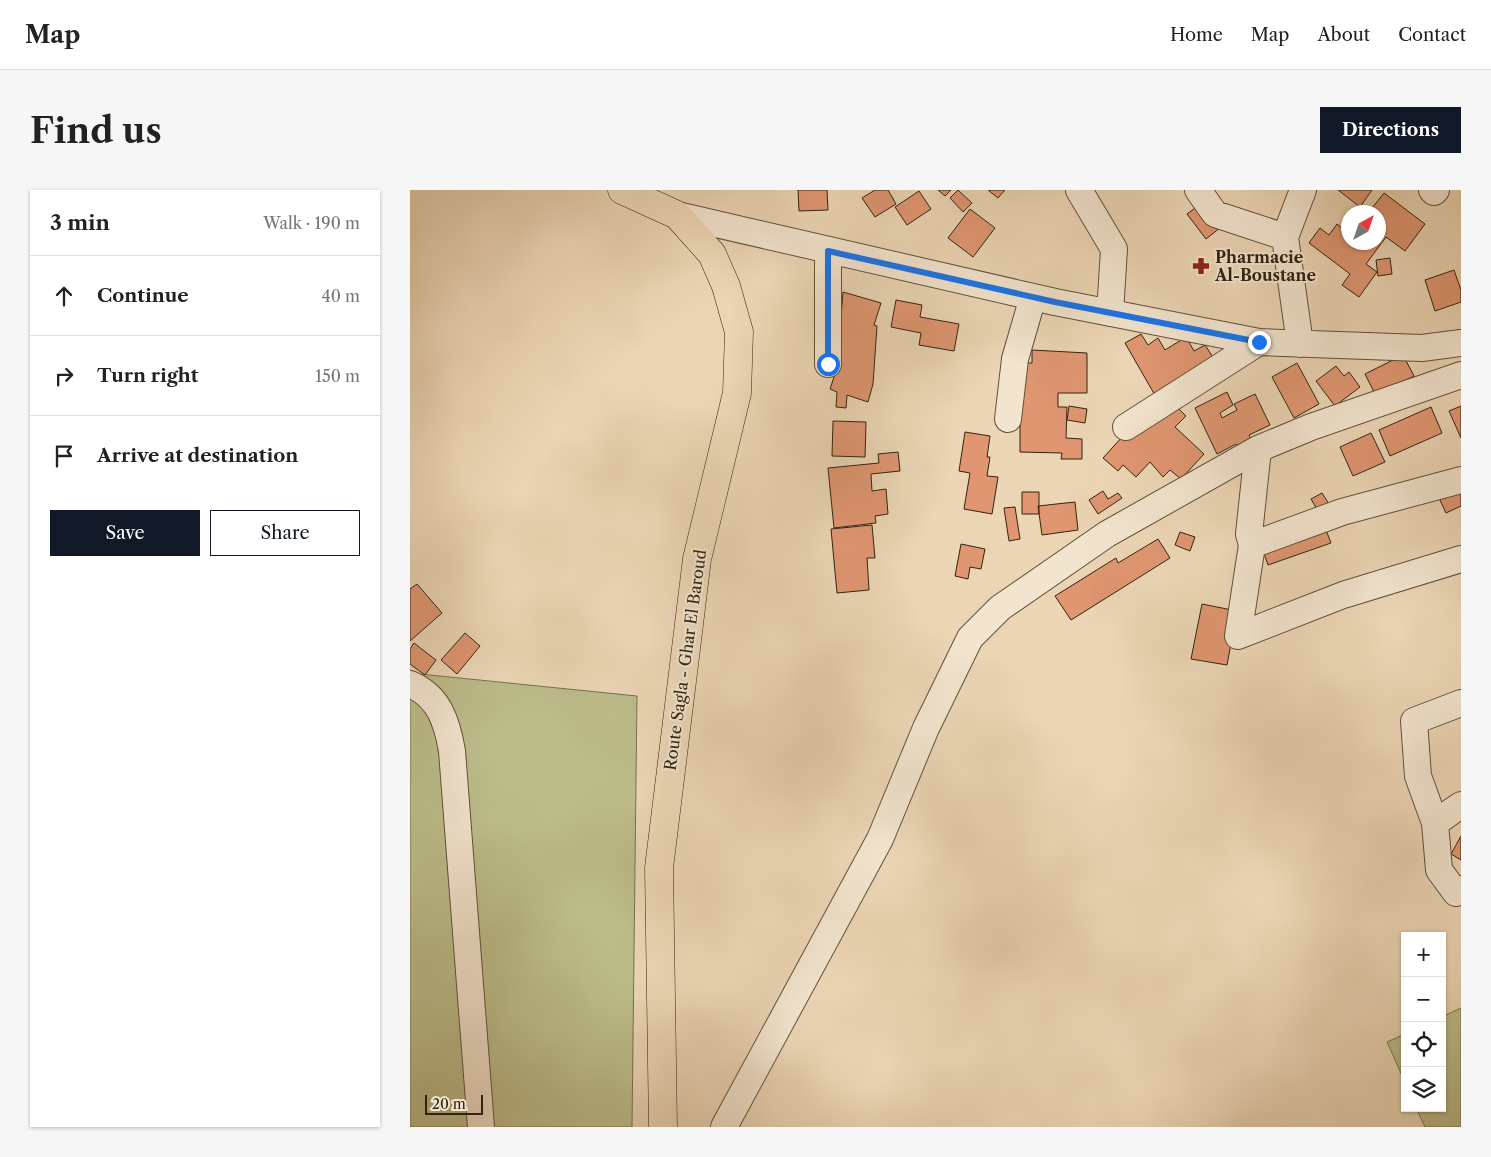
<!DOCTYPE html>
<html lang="en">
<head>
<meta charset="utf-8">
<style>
	body { margin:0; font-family:"Libre Caslon Text",serif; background:#f6f6f6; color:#222 }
	.controls { position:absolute; right:15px; bottom:15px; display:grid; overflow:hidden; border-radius:0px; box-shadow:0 1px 4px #0004 }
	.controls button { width:45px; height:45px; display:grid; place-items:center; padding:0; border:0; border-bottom:1px solid #e0e0e0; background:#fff; color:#222; font:25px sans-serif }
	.compass { position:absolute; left:931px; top:15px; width:45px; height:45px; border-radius:50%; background:#fff; box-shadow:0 1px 4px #0004; rotate:40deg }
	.scale { position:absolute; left:15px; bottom:12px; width:58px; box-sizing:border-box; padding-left:5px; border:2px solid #312312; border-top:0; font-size:14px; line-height:18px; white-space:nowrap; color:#312312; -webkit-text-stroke:4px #f2e4ce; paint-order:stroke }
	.stop { position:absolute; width:15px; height:15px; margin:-11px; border:4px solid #1a73e8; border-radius:50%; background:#fff }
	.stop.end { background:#1a73e8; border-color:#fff; box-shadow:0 1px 5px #0008 }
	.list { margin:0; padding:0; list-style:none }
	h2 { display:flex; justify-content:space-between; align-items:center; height:65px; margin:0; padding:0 20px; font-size:21px }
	h2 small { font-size:16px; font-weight:400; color:#767676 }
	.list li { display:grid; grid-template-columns:32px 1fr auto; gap:15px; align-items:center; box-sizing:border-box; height:80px; padding:0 20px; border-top:1px solid #e0e0e0 }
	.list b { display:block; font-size:19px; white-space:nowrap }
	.list em { font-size:16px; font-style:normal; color:#767676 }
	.actions { display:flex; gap:10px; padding:15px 20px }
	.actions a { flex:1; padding:11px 0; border:1px solid #111827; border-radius:0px; text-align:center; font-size:18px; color:#111827 }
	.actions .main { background:#111827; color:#fff }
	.icon { flex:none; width:28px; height:28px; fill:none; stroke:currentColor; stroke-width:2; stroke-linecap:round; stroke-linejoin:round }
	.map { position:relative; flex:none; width:1051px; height:937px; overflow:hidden; border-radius:0px }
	header { display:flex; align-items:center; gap:30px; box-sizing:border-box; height:70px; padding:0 25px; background:#fff; border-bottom:1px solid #e0e0e0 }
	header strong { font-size:24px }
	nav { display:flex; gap:28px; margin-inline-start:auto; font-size:18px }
	.intro { display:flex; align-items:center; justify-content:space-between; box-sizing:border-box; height:120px; padding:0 30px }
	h1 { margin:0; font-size:35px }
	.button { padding:12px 22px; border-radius:0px; background:#111827; color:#fff; font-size:18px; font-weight:700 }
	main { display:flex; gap:30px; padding:0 30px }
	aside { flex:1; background:#fff; border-radius:0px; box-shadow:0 1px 4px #0004 }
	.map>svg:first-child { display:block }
	.green { fill:#bcbc8a; stroke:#76704e }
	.building { fill:#df9671; stroke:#312312 }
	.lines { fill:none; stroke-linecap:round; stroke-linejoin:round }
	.minor-casing { stroke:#60503a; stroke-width:28 }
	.major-casing { stroke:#312312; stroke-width:29 }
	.minor { stroke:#f2e4ce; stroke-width:26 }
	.major { stroke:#ebd5b4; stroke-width:28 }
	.route { stroke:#1a73e8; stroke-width:6 }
	.labels { text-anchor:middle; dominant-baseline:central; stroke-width:4; stroke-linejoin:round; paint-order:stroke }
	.poi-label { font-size:16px; font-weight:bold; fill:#312312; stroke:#f2e4ce; text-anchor:start }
	.street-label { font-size:16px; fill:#312312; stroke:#f2e4ce }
</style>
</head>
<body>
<header>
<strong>Map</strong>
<nav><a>Home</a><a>Map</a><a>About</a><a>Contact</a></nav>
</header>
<div class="intro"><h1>Find us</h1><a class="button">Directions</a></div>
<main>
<aside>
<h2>3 min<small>Walk · 190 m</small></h2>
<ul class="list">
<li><svg class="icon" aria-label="ahead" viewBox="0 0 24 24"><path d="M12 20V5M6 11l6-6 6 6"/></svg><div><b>Continue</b></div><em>40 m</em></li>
<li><svg class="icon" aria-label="right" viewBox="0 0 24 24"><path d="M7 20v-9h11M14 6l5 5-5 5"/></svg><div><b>Turn right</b></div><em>150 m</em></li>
<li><svg class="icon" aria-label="arrive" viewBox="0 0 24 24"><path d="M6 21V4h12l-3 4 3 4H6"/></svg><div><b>Arrive at destination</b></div></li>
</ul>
<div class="actions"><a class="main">Save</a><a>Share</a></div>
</aside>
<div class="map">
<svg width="1051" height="937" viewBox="0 0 1051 937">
	<rect width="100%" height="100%" fill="#ebd5b4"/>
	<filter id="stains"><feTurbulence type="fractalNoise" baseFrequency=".004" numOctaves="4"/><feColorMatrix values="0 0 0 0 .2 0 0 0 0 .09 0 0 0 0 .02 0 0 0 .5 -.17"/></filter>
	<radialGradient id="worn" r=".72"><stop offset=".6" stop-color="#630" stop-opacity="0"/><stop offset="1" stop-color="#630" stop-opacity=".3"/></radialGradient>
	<path class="green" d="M0,483L227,506L222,937H0Z
		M1051,818V937H1015L1006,918H1032V827Z
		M995,844V892L977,852Z"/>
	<path class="building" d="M388,0H417L418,20L389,21Z
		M465,0H478L486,14L465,27L452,8Z
		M528,0H541L535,6Z
		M548,0L562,13L553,22L540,8Z
		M578,0H595L588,8Z
		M928,0H962L950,17Z
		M509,1L521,19L497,35L485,17Z
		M974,3L1015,34L995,61L976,47L956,74L967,82L949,107L932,95L940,84L899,53L910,38L919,45L927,34L935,41L938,36V52H968V22H959Z
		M796,10L815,34L796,49L777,24Z
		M560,19L585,38L563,67L538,48Z
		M980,68L982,84L968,86L966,70Z
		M1044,80L1051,100V112L1025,121L1015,90Z
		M433,102L471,113L464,135L467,136L463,194L458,212L437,205L436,218L426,217L427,202L420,199L427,178Z
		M486,110L512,115L510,127L549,134L544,161L509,155L511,143L481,137Z
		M731,144L738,155L748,148L755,160L776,147L784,161L795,155L806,172L746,207L715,153Z
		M622,160L677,163V203H648V217H657L656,248L672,249V269H651L652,263L610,262V173H622Z
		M993,165L1004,186L966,206L955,184Z
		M887,173L909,214L884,228L862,187Z
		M926,176L934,186L939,182L950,197L925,216L906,191Z
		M817,202L823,215L810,223L812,228L827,220L824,214L845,204L860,235L839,245L842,251L828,258L826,254L807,264L785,218Z
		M761,211L776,226L765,237L794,264L771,289L760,280L753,287L740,272L726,287L713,275L708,281L693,268L723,235L732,243Z
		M659,216L677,219L675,233L657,230Z
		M1051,216V248L1039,221Z
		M1021,217L1032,243L980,266L969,240Z
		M423,231L456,232L455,267L422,266Z
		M555,242L580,246L577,267H580L577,286L588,287L582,324L554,319L560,283L549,281Z
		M961,243L975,272L943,286L930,257Z
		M488,262L490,281L461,284L462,301L476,299L478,324L465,326L466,333L424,338L418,278L469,273L468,264Z
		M1051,280V316L1036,323L1022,293Z
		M693,301L698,309L708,303L712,308L688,324L679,310Z
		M612,302H629V324H612Z
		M912,303L919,314L908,321L901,309Z
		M665,312L668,340L632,345L628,316Z
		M605,317L610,349L599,351L594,318Z
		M911,327L921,353L858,375L849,349Z
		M462,335L465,368H457L459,400L427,403L421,339Z
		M770,342L785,347L780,361L765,355Z
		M748,349L760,368L661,430L645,406L706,368L708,373Z
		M551,354L575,359L571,379L560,377L558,389L545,386Z
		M7,394L32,423L0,451V399Z
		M792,414L827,421L817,475L781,469Z
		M55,443L70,456L47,484L31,470Z
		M4,453L26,470L15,485L0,474V459Z
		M1051,646V670L1041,664Z"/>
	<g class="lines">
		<g class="minor-casing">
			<path id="minor" d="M669,0L704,59L700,123
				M788,0L805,24L875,47
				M1022,0L1024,2L1026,0
				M267,25L645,112L849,152L1012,158L1051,153
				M890,154L875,47L893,0
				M418,174V61
				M598,229L605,169L623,107
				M716,237L849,152
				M848,259L839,344L842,355L828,446L933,405L1051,369
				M842,355L932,322L1051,290
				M0,494C29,506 37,532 42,561L71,937
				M1051,513L1004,531L1008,586L1025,633L1029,680L1046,703L1051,699
				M1025,633L1051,615
				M314,937L470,649L516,538L560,448L590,418L697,344L848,259L901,237L1051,185"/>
		</g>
		<g class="major-casing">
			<path id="major" d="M212,0L267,25L302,64L316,96L329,142L327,203L287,369L249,678L253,937"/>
		</g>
		<use href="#minor" class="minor"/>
		<use href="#major" class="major"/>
	</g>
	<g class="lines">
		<path class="route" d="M418,174V61L645,112L849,152"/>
	</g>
	<defs>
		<g id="pharmacy-bare" transform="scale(1.35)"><path d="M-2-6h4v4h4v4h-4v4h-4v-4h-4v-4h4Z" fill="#8f2418" stroke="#f2e4ce" stroke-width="2.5" paint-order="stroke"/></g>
	</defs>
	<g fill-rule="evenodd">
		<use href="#pharmacy-bare" x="791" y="76"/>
	</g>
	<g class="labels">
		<g class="poi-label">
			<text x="805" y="67">Pharmacie<tspan x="805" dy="18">Al-Boustane</tspan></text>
		</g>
		<g class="street-label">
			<text transform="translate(275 470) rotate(-82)">Route Sagla - Ghar El Baroud</text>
		</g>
	</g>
	<rect width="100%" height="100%" filter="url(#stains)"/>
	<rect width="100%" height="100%" fill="url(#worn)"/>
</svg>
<div class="controls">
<button>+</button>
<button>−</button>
<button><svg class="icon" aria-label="locate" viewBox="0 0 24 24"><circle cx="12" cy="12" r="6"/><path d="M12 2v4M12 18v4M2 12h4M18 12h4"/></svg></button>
<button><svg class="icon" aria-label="layers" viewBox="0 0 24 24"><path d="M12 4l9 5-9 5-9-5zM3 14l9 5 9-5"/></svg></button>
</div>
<svg class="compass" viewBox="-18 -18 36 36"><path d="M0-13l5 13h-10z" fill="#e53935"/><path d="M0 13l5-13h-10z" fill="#767676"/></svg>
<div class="scale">20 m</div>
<div class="stop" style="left:418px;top:174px"></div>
<div class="stop end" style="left:849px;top:152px"></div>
</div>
</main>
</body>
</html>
